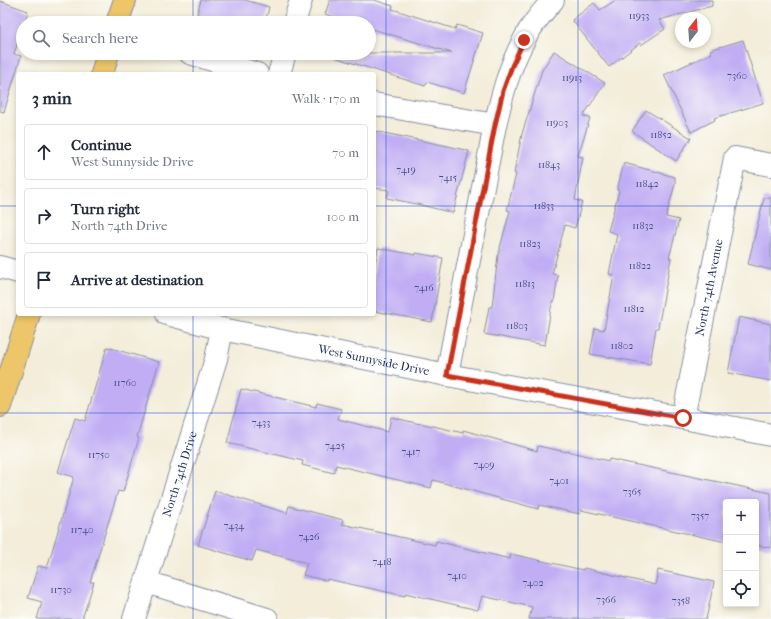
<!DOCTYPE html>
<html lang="en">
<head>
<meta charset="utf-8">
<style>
	body { margin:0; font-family:"IM FELL French Canon",serif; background:#f2f2f3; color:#1f2937 }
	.controls { position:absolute; right:12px; bottom:12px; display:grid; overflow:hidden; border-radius:4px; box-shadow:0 2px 6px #0003 }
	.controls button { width:36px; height:36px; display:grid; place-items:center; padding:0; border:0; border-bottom:1px solid #e0e1e3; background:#fff; color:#1f2937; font:20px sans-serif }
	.compass { position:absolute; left:675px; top:12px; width:36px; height:36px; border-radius:50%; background:#fff; box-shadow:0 2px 6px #0003; rotate:17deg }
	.stop { position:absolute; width:12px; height:12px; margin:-9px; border:3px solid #c8321e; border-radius:50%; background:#fff }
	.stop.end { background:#c8321e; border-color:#fff; box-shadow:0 1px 4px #0008 }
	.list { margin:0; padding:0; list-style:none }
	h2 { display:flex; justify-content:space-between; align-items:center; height:52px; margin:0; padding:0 16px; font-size:17px }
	h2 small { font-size:13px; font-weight:400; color:#747a83 }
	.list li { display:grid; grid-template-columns:26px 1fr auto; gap:12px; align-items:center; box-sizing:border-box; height:56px; margin:0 8px 8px; padding:0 8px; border:1px solid #e0e1e3; border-radius:4px }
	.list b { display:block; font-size:15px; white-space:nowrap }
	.list p { margin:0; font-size:13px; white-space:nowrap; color:#747a83 }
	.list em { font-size:13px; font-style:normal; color:#747a83 }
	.icon { flex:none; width:22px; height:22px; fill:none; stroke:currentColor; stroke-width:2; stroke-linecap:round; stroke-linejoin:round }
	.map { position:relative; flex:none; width:771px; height:619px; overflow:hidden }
	.search { position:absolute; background:#fff; box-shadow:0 2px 6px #0003; left:16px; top:16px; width:360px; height:44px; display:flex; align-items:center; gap:10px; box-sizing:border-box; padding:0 14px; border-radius:22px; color:#747a83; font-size:15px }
	.panel { position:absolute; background:#fff; box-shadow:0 2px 6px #0003; left:16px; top:72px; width:360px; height:244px; border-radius:4px }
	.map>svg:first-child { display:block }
	.building { fill:#c0adf4 }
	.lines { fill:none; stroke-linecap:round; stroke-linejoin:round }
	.minor-casing { stroke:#878e9c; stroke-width:24 }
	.major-casing { stroke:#878e9c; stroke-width:24 }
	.minor { stroke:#fff; stroke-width:22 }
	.major { stroke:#ecc669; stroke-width:22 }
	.route { stroke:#c8321e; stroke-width:5 }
	.grid { fill:none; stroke:#1d4ed8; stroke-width:1; stroke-opacity:0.55 }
	.labels { text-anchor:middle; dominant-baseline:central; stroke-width:3; stroke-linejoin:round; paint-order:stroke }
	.number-label { font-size:10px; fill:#444e84 }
	.street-label { font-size:12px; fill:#1b2f5e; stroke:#fdfcf7 }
</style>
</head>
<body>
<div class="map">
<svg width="771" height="619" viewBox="0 0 771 619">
	<rect width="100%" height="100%" fill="#fdfcf7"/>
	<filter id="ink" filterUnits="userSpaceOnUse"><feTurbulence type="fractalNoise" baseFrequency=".025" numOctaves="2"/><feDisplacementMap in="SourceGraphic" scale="8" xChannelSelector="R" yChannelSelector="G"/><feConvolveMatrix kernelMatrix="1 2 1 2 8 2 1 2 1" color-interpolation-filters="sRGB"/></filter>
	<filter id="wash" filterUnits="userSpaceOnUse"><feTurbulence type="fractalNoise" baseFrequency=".012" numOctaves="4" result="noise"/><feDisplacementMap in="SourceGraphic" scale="16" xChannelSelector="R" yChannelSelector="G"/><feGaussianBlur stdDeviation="0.9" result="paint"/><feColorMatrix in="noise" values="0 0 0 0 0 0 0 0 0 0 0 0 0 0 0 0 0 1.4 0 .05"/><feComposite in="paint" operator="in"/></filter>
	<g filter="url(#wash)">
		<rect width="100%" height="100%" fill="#f3edd9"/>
		<g id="blocks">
			<path class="building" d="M201,0H245L269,7L265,23H226L197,14Z
				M330,0H374L393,6L392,9L455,29L457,25L483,33L464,93L427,82L425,86L334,57L335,53H452L369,28V23H354L325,14Z
				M616,0H712V6L659,20L665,29L641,45L640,43L609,67L572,20L594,3L600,10Z
				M0,1L28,11L24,23H23V26L14,54L21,56L4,112L0,111Z
				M743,40L763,103L714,118L715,120L691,132L664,75L712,53L710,50Z
				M554,51L605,83L583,116L590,118L578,156L583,157L575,200L582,202L575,228L565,225L552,274L558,275L554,302H552L545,345L484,334L489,307H492L498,255L510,211L507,210L516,174L514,173L522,134L542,70Z
				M646,110L691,138L676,161L632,131Z
				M374,131L448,146L469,151L453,213L421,205L387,198L389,190L374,188Z
				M624,163L675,177V184L666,217L679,220L669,258H671L658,328H656L650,364L590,354L595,328L604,330L614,275L609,274L617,234L608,231L619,191L617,190Z
				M764,198H771V270L748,264Z
				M378,248L416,255V253L443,258L432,322L374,311V270Z
				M739,317L771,324V381L728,373Z
				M107,347L159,362L137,437L139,438L123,492L118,491L90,582H94L82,619H37L42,602L28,598L38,566L47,568L74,477L58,472L75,418L85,421Z
				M241,389L316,407L317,403L341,409L338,419L388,432L391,417L420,424V423L463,433V430L537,451L538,446L567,452V451L609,461V459L771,493V548L756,545V502H726V542L581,510L580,514L539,505L538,509L433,480L431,488L336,465L334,473L302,465L303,461L227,443Z
				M215,491L287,513L289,506L343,520L342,524L435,545L436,541L510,559L511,554L583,570L584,568L655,585L658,570L714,582L706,619H529L532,607L482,596L478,610L405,593V596L327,579V581L303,575L307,563L256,550L252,561L198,545Z"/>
		</g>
	</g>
	<g filter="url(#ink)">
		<use href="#blocks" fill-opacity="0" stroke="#878e9c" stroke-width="1"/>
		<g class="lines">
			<g class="minor-casing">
				<g id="minor">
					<path d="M294,23L301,0"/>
					<path d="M190,53L257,74"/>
					<path d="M279,74L285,53"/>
					<path d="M374,104L495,125"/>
					<path d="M0,267L18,272"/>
					<path id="s1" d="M167,314L222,329L447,375L683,418L771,435"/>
					<path d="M447,375L495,125C502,96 509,67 524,40C531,25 542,13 553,0"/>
					<path id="s2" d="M683,418L735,158L771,165"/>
					<path d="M146,582L267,619"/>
					<path id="s3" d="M134,619L216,359L222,329"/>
				</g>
			</g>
			<g class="major-casing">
				<path id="major" d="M117,23L125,0
					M102,74L108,53
					M0,406L29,314"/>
			</g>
			<use href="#minor" class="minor"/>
			<use href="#major" class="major"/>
		</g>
	</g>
	<g class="lines" filter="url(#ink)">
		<path class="route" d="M524,40L512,66L503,91L495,125L447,375L683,418"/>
	</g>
	<path class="grid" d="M193,0V23M386,0V619M578,0V619M193,53V74M0,206H18M374,206H771M193,314V619M0,413H771"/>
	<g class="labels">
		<g class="number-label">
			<text x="639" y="16">11933</text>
			<text x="737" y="76">7360</text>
			<text x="572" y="78">11913</text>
			<text x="557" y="123">11903</text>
			<text x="661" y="135">11852</text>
			<text x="549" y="165">11843</text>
			<text x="406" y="170">7419</text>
			<text x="448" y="178">7415</text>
			<text x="647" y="184">11842</text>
			<text x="544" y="206">11833</text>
			<text x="643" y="226">11832</text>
			<text x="530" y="244">11823</text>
			<text x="640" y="266">11822</text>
			<text x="525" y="284">11813</text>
			<text x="424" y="288">7416</text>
			<text x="634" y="309">11812</text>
			<text x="517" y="326">11803</text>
			<text x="622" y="346">11802</text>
			<text x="125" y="383">11760</text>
			<text x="261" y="423">7433</text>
			<text x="335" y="446">7425</text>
			<text x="411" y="452">7417</text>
			<text x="99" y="455">11750</text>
			<text x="484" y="465">7409</text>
			<text x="559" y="481">7401</text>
			<text x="632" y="492">7365</text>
			<text x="700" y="516">7357</text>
			<text x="234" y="526">7434</text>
			<text x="82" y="530">11740</text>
			<text x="309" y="537">7426</text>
			<text x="382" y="562">7418</text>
			<text x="457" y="576">7410</text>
			<text x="533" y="583">7402</text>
			<text x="61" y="590">11730</text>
			<text x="606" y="600">7366</text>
			<text x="681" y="601">7358</text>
		</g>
		<g class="street-label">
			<text stroke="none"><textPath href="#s2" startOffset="133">North 74th Avenue</textPath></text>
			<text stroke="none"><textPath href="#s1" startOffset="212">West Sunnyside Drive</textPath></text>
			<text stroke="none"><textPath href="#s3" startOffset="152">North 74th Drive</textPath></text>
		</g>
	</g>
</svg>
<div class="controls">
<button>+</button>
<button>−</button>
<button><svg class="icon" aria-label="locate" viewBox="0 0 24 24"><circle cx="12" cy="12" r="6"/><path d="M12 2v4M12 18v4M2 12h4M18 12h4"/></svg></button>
</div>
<svg class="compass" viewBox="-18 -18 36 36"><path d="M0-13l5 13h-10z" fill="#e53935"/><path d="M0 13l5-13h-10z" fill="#747a83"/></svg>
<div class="stop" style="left:683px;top:418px"></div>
<div class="stop end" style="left:524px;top:40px"></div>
<div class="search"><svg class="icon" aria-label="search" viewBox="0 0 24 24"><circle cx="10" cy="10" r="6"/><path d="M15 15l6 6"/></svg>Search here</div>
<section class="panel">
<h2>3 min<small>Walk · 170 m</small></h2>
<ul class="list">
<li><svg class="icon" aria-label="ahead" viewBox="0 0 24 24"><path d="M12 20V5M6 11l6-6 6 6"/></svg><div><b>Continue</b><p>West Sunnyside Drive</p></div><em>70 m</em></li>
<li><svg class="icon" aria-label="right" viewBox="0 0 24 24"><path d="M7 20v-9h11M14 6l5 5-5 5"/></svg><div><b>Turn right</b><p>North 74th Drive</p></div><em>100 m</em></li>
<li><svg class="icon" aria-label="arrive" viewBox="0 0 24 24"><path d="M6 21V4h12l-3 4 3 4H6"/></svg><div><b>Arrive at destination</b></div></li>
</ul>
</section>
</div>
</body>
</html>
